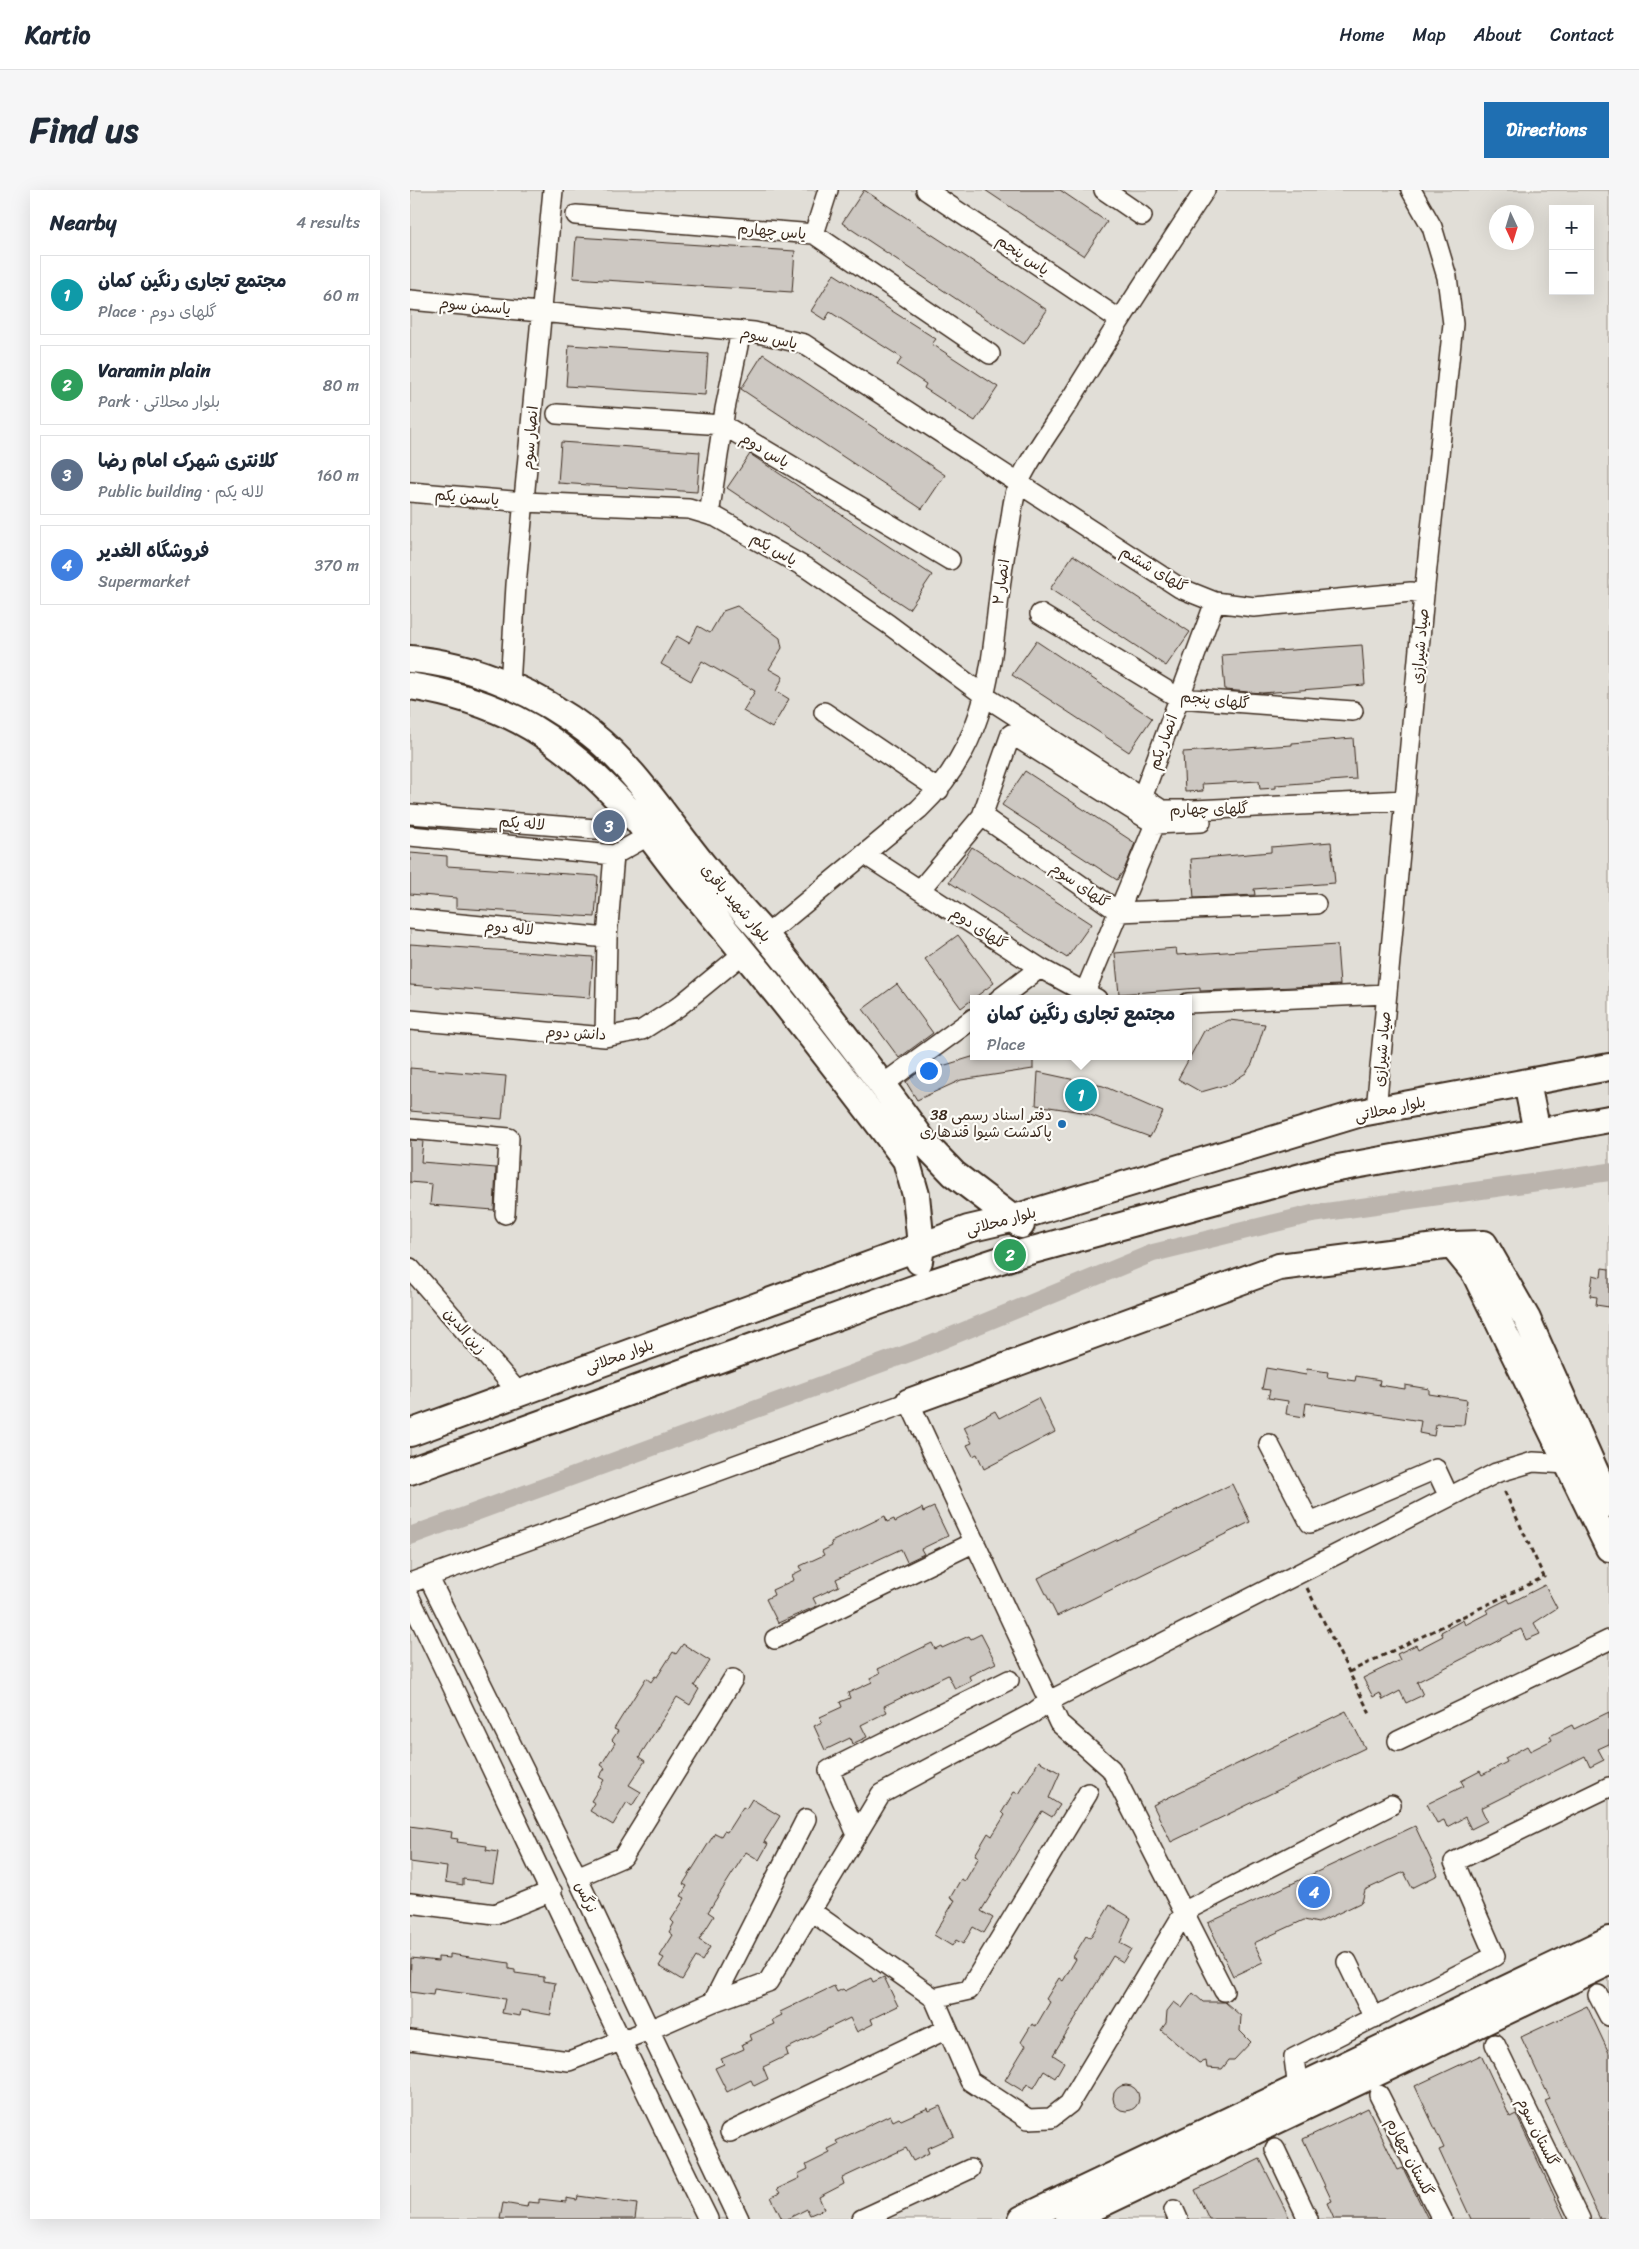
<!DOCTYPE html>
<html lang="en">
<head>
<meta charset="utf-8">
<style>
	body { margin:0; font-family:Sriracha,"Playpen Sans Arabic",sans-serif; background:#f6f6f7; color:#1f2937 }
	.controls { position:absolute; right:15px; top:15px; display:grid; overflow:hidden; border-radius:0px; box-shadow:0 5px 20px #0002 }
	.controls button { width:45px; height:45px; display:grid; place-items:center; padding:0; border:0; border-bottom:1px solid #e0e1e3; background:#fff; color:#1f2937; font:25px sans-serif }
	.compass { position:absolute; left:1079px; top:15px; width:45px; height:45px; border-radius:50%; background:#fff; box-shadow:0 5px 20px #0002; rotate:176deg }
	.you { position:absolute; left:518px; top:880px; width:18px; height:18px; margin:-12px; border:4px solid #fff; border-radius:50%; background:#1a73e8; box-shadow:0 0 0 8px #1a73e833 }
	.badge { display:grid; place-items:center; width:32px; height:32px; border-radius:50%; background:#1f6fb2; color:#fff; font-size:16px; font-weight:700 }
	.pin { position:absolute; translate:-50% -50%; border:2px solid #fff; box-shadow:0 1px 5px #0006 }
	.popup { position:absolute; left:560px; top:805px; width:222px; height:65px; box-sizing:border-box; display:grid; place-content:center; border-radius:0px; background:#fff; filter:drop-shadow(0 1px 4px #0005); font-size:16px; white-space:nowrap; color:#747a83 }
	.popup b { font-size:19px; color:#1f2937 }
	.popup::after { content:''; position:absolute; left:50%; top:100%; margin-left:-10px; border:10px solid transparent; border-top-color:#fff }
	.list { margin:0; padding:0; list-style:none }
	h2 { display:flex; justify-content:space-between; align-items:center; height:65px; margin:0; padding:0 20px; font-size:21px }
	h2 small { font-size:16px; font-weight:400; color:#747a83 }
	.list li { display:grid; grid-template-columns:32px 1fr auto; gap:15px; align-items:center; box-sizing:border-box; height:80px; margin:0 10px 10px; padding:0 10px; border:1px solid #e0e1e3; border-radius:0px }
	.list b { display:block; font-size:19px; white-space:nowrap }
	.list p { margin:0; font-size:16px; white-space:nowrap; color:#747a83 }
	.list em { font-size:16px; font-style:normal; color:#747a83 }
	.map { position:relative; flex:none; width:1199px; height:2029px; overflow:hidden; border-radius:0px }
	header { display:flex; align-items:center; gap:30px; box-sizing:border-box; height:70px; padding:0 25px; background:#fff; border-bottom:1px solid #e0e1e3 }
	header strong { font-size:24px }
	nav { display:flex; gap:28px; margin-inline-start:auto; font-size:18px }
	.intro { display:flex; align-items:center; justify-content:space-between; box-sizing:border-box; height:120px; padding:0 30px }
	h1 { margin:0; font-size:35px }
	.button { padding:12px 22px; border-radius:0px; background:#1f6fb2; color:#fff; font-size:18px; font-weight:700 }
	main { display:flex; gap:30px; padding:0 30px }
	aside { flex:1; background:#fff; border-radius:0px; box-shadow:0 5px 20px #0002 }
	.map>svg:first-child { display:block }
	.green { fill:#e1ded7; stroke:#8e847a; fill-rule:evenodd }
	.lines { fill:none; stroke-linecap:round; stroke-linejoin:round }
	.canal { stroke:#bbb4ad; stroke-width:18 }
	.building { fill:#cdc8c2; stroke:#3b2a1e }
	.street-casing { stroke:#3b2a1e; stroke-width:22 }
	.secondary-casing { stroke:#3b2a1e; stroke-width:30 }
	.path { stroke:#3b2a1e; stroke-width:3; stroke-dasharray:5 4; stroke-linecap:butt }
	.street { stroke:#fdfcf7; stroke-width:19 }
	.secondary { stroke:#fdfcf7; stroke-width:26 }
	.poi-dot { fill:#1f6fb2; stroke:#fdfcf7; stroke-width:2 }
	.labels { text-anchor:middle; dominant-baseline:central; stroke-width:4.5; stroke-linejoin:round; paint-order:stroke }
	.street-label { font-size:15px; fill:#3b2a1e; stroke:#fdfcf7 }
	.poi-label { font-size:15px; fill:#3b2a1e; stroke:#fdfcf7; text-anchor:end }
</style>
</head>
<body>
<header>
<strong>Kartio</strong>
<nav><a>Home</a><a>Map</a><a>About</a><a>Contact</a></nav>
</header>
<div class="intro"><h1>Find us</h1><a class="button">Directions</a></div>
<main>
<aside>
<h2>Nearby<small>4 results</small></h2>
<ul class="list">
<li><span class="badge" style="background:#0f9aa8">1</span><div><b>مجتمع تجاری رنگین کمان</b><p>Place · گلهای دوم</p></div><em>60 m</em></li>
<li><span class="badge" style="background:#2e9e5b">2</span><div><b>Varamin plain</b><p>Park · بلوار محلاتی</p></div><em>80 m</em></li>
<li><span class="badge" style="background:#5c6f8a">3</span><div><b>کلانتری شهرک امام رضا</b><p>Public building · لاله یکم</p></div><em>160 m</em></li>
<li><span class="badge" style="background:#3f7fe0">4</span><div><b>فروشگاه الغدیر</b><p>Supermarket</p></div><em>370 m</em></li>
</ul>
</aside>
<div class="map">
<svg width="1199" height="2029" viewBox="0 0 1199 2029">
	<rect width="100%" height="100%" fill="#fdfcf7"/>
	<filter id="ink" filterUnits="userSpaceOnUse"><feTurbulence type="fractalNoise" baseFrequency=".02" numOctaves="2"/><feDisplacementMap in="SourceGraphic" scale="10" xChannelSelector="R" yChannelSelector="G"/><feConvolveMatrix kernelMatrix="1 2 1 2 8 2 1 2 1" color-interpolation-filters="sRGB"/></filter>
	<g filter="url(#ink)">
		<path class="green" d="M0,0H1199V2029H0ZM1143,19H1180V101H1143ZM1086,22H1116V52H1086ZM564,809H778V866H564Z"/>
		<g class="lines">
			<path class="canal" d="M0,1346L510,1159L743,1063L902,1024L1199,982"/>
		</g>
		<path class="building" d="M454,0L637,120L614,154L432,33Z
			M575,0H650L697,32L674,66Z
			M166,47L385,61L382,102L163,88Z
			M424,84L526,149L522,154L588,197L565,231L514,198L516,194L487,175L492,168L420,122L415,130L401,121Z
			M159,155L298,164L295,205L156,196Z
			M353,164L535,285L512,319L331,199Z
			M151,252L290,262L287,302L148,293Z
			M340,264L522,385L499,419L317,298Z
			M663,365L780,442L756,476L640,399Z
			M327,416L370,448L372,458L359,479L373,487L366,501L379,509L362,538L333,521L345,501L292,471L281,491L251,474L267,446L279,453L288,436L300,443L313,421Z
			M626,451L742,528L719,562L602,485Z
			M952,455L955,495L852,503L815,500L812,465Z
			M943,548L946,589L866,595V598L850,599L849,591L792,594L793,601L775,602L773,562L882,555V553Z
			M615,581L725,653L714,680L707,690L592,615Z
			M921,652L925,693L844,699L845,705L784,708L781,669L861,662V657Z
			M562,657L681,734L657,768L539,692Z
			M0,663L37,666V676L188,686L185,727L46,718V708L0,704Z
			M548,745L584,793L551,818L515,769Z
			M0,754L183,767L180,808L0,795Z
			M927,755L930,795L790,801V798L709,804L705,763L766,758L767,765Z
			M487,794L523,843L489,868L453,819Z
			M819,830L855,834L842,874L836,883L819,894L791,902L768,889L794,841Z
			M565,866H623V879L551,890L507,910L496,892L506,884Z
			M0,878L96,886L92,929L0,921Z
			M628,882L693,896L753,922L740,947L672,922L626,915Z
			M0,950L13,951L11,972L86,978L84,1020L20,1015L22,994L0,992Z
			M1192,1078L1199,1079V1117L1186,1115L1187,1107L1180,1106L1183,1085L1191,1087Z
			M856,1178L896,1185L897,1179L918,1182L917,1187L945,1191L946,1186L970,1190L969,1195L995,1199V1195L1019,1199V1204L1057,1210L1054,1235L1026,1234L1024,1246L1009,1243L1011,1231L896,1213L894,1227L876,1224L878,1211L858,1208L860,1200L852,1199Z
			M628,1208L645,1242L574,1279L567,1264L563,1266L557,1255L562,1253L554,1237L585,1221L589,1228Z
			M822,1294L840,1332L647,1426L628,1388Z
			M524,1317L538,1346L511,1359L514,1364L497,1372L491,1359L426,1389L429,1396L403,1408L407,1416L368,1433L356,1409L364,1405L362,1400L384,1390L382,1385L392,1380L390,1376L414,1365L412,1361L422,1356L421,1352L475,1326L477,1332L484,1329L485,1332L512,1318L513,1322Z
			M1135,1395L1147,1418L1124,1433L1130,1444L1116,1450L1111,1439L1007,1492L1013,1505L996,1513L990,1501L973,1510L970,1503L963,1507L953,1488L990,1470L987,1464L1006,1455L1008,1459L1033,1446L1031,1442L1053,1430L1055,1435L1078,1423L1076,1420L1098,1409L1100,1413Z
			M571,1444L586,1473L559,1486L561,1491L545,1499L538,1485L474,1516L477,1522L451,1535L457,1547L442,1554L440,1548L415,1560L404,1536L412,1532L410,1527L432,1517L430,1512L440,1508L438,1503L462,1492L460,1488L470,1483L468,1479L522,1453L525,1459L531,1456L532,1458L559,1446L561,1449Z
			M273,1454L300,1471L284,1496L289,1499L280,1515L267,1507L229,1567L235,1571L219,1595L231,1602L222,1616L217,1612L203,1635L180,1621L185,1613L181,1611L194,1590L189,1587L195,1578L191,1575L205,1553L202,1550L208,1541L204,1539L236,1488L241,1492L245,1486L247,1487L263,1462L266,1464Z
			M936,1521L955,1558L761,1652L743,1615Z
			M1199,1522V1554L1188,1559L1194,1570L1180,1577L1175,1566L1071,1618L1077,1631L1061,1639L1055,1627L1037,1637L1034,1630L1027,1633L1017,1614L1054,1596L1051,1591L1070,1581L1072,1585L1097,1572L1095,1568L1117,1556L1120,1561L1142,1550L1140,1546L1162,1535L1164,1539Z
			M629,1571L650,1583L639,1608L650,1615L642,1627L632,1621L571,1721L583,1728L574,1743L563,1737L553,1754L546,1750L542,1756L524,1745L545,1710L540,1708L551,1689L555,1691L569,1667L565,1665L578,1643L582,1646L595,1625L592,1622L604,1602L609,1604Z
			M342,1609L370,1626L354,1652L358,1654L349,1670L336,1662L298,1722L304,1726L289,1750L300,1757L292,1771L286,1767L272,1790L249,1776L254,1768L250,1766L263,1745L259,1742L264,1733L261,1730L275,1708L271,1706L277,1696L273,1694L305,1643L311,1646L314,1641L317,1642L333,1617L336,1619Z
			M0,1636L42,1642L41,1648L48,1649L47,1652L77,1656L76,1660L88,1662L83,1693L53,1689V1695L35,1692L37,1677L0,1672Z
			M1005,1636L1028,1685L1002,1698L994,1682L955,1700L952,1712L908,1733L894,1730L844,1753L853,1772L823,1786L798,1733Z
			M700,1715L721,1728L710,1753L721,1759L713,1772L703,1766L643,1865L654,1872L645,1888L634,1881L624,1898L617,1894L613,1901L595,1890L616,1855L611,1852L622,1834L626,1836L640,1812L636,1809L649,1788L653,1791L666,1769L663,1767L676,1746L680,1748Z
			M40,1764L99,1773V1779L105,1780V1783L134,1787V1791L145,1793L141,1825L111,1820L110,1826L92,1823L95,1809L24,1799L23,1805L0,1802L1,1768L28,1771V1767L40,1768Z
			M474,1787L488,1816L461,1829L463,1834L447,1842L440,1828L376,1859L378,1865L353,1877L358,1889L344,1896L341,1890L317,1902L305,1878L314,1874L311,1869L334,1859L332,1854L342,1850L340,1845L364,1834L362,1830L372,1825L370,1822L424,1796L427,1802L433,1799L435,1801L461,1788L463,1792Z
			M783,1803L793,1812H815L831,1826L830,1841L841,1852L824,1870H819L812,1879L797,1878L796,1871L789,1873L751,1840L756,1833L757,1821L764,1812L772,1818Z
			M1177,1816L1199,1863V2029H1190L1135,1911L1140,1909L1111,1847Z
			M1071,1865L1100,1927L1106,1924L1155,2029H1061L1029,1960L1034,1958L1005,1896Z
			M703 1908a13 13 0 1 1 26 0a13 13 0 1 1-26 0Z
			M530,1916L544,1946L517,1958L519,1963L503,1971L496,1958L432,1988L434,1994L409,2007L414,2019L400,2025L397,2019L377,2029H372L361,2007L370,2003L367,1999L390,1988L388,1984L398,1979L396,1975L420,1963L418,1959L428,1954L426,1951L480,1925L483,1931L489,1928L491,1930L518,1918L519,1921Z
			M958,1918L988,1980L993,1978L1018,2029H924L917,2013L922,2011L893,1949Z
			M850,1969L880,2029H799L785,2000Z
			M168,2006L227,2014L225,2029H90L93,2013L117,2017L118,2012L129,2013V2009L156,2012V2008L167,2010Z"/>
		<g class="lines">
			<g class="street-casing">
				<path id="street" d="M516,0L710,130
					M694,0L732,26
					M166,25L404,44L580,164
					M404,44L418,0
					M0,110L344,142L394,154L770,398L805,412L844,417L1001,402L1014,405
					M147,224L313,235L540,370
					M0,302L114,312L279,319L306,327L398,379L478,434L576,507L752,620H784L995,610
					M299,325L315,219L331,141
					M630,424L769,508L943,521
					M100,496L106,395L143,0
					M414,522L529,600
					M732,608L805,412
					M0,624L186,639L198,637L221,624
					M572,626L601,544L745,634L791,632
					M0,646L204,665L238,646
					M454,664L630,778L687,809
					M510,700L572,626L709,722L906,714
					M0,729L197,748
					M355,746L509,619C593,540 578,448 598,345C602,328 602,306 610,290C624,261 645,234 662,207C705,137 750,68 795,0
					M675,802L745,634
					M589,809L630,778
					M778,813L977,804
					M0,830L195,847L232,840L268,817L335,762
					M195,847L197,748L204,665
					M472,895L564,828
					M966,920L1014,405L1043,134L1037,87L1022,37L1001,0
					M0,939L99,948L95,1024
					M0,1078L109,1203
					M859,1254L900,1333L1026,1279L1039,1307
					M18,1386L167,1687L329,2029
					M0,1393L499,1212L649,1533L701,1579L814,1801
					M0,1408C100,1615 196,1823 298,2029
					M365,1449L565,1352
					M988,1551L1199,1450
					M447,1645L419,1580L599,1490
					M167,1687L213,1667L323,1489
					M0,1713L85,1724L142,1701
					M401,1721L524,1808L560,1891L618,1929L641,1928L659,1914L775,1721L981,1615
					M937,1772L964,1828
					M1188,1805L1199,1826
					M524,1808L559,1800L678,1603
					M303,1812L396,1629
					M0,1850L159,1871L239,1840L303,1812L358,1792L471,1604L623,1523L639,1511L1086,1283L1123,1272L1158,1274
					M1085,1854L1170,2029
					M888,1899L884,1868L1085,1766L1044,1672L1199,1597
					M969,1905L1032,2029
					M320,1942L537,1839
					M865,1959L898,2029
					M764,2020L768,2029
					M452,2029L560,1979"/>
			</g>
			<g class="secondary-casing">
				<path id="secondary" d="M0,469C64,474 130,504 180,543C225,578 257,631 293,675C313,699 335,722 356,746C412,814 465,885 517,956L544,984L611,1035
					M0,496C43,503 83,515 121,537C158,559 192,591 221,623C240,645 256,669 275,692C351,782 425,875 496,970L506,1005L511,1056L509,1071
					M1117,893L1127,942
					M1042,1055L1065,1083L1199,1358
					M499,1212L869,1077L1042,1055L1074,1054L1117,1129L1199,1313
					M0,1243L558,1039L601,1029L951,923L1199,877
					M0,1281L517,1094L612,1063L917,980L1199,929
					M612,2029L1199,1750
					M659,2029L1199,1772"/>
			</g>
			<path class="path" d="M897,1398L961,1526
				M939,1482L1134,1387L1093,1298"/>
			<use href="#street" class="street"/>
			<use href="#secondary" class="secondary"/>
		</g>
	</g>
	<circle class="poi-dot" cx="652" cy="934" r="5"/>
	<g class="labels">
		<g class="street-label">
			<text transform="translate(362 41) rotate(5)">یاس چهارم</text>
			<text transform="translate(613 65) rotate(34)">یاس پنجم</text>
			<text transform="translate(65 116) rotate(5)">یاسمن سوم</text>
			<text transform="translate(359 148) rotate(12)">یاس سوم</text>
			<text transform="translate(120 248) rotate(-85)">انصار سوم</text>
			<text transform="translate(355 260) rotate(31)">یاس دوم</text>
			<text transform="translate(57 307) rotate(5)">یاسمن یکم</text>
			<text transform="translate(364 359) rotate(30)">یاس یکم</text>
			<text transform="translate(744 379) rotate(31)">گلهای ششم</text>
			<text transform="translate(591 392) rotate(-82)">انصار ۲</text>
			<text transform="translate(1010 456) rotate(-85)">صیاد شیرازی</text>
			<text transform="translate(805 510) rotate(6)">گلهای پنجم</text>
			<text transform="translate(753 552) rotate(-70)">انصار یکم</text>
			<text transform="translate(799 619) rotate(-1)">گلهای چهارم</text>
			<text transform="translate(112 633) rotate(5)">لاله یکم</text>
			<text transform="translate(670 695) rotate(35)">گلهای سوم</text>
			<text transform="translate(326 713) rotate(49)">بلوار شهید باقری</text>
			<text transform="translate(99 738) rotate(5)">لاله دوم</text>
			<text transform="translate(569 738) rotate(33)">گلهای دوم</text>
			<text transform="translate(166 843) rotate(3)">دانش دوم</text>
			<text transform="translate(972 859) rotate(-85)">صیاد شیرازی</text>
			<text transform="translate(980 919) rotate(-12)">بلوار محلاتی</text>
			<text transform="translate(591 1031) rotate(-15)">بلوار محلاتی</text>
			<text transform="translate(55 1141) rotate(49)">زین الدین</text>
			<text transform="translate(209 1166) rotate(-20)">بلوار محلاتی</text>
			<text transform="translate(176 1707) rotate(65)">نرگس</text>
			<text transform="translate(1128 1942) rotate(64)">گلستان سوم</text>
			<text transform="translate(1000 1967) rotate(63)">گلستان چهارم</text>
		</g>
		<g class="poi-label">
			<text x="642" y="925">دفتر اسناد رسمی 38<tspan x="642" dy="17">پاکدشت شیوا قندهاری</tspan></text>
		</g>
	</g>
</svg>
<div class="controls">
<button>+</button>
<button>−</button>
</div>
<svg class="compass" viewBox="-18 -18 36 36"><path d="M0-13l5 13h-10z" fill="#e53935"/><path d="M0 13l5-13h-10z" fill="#747a83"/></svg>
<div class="you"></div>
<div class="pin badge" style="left:671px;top:905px;background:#0f9aa8">1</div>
<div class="popup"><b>مجتمع تجاری رنگین کمان</b>Place</div>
<div class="pin badge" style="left:600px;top:1065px;background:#2e9e5b">2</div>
<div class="pin badge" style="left:199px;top:636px;background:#5c6f8a">3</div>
<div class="pin badge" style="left:904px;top:1702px;background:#3f7fe0">4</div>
</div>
</main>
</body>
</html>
